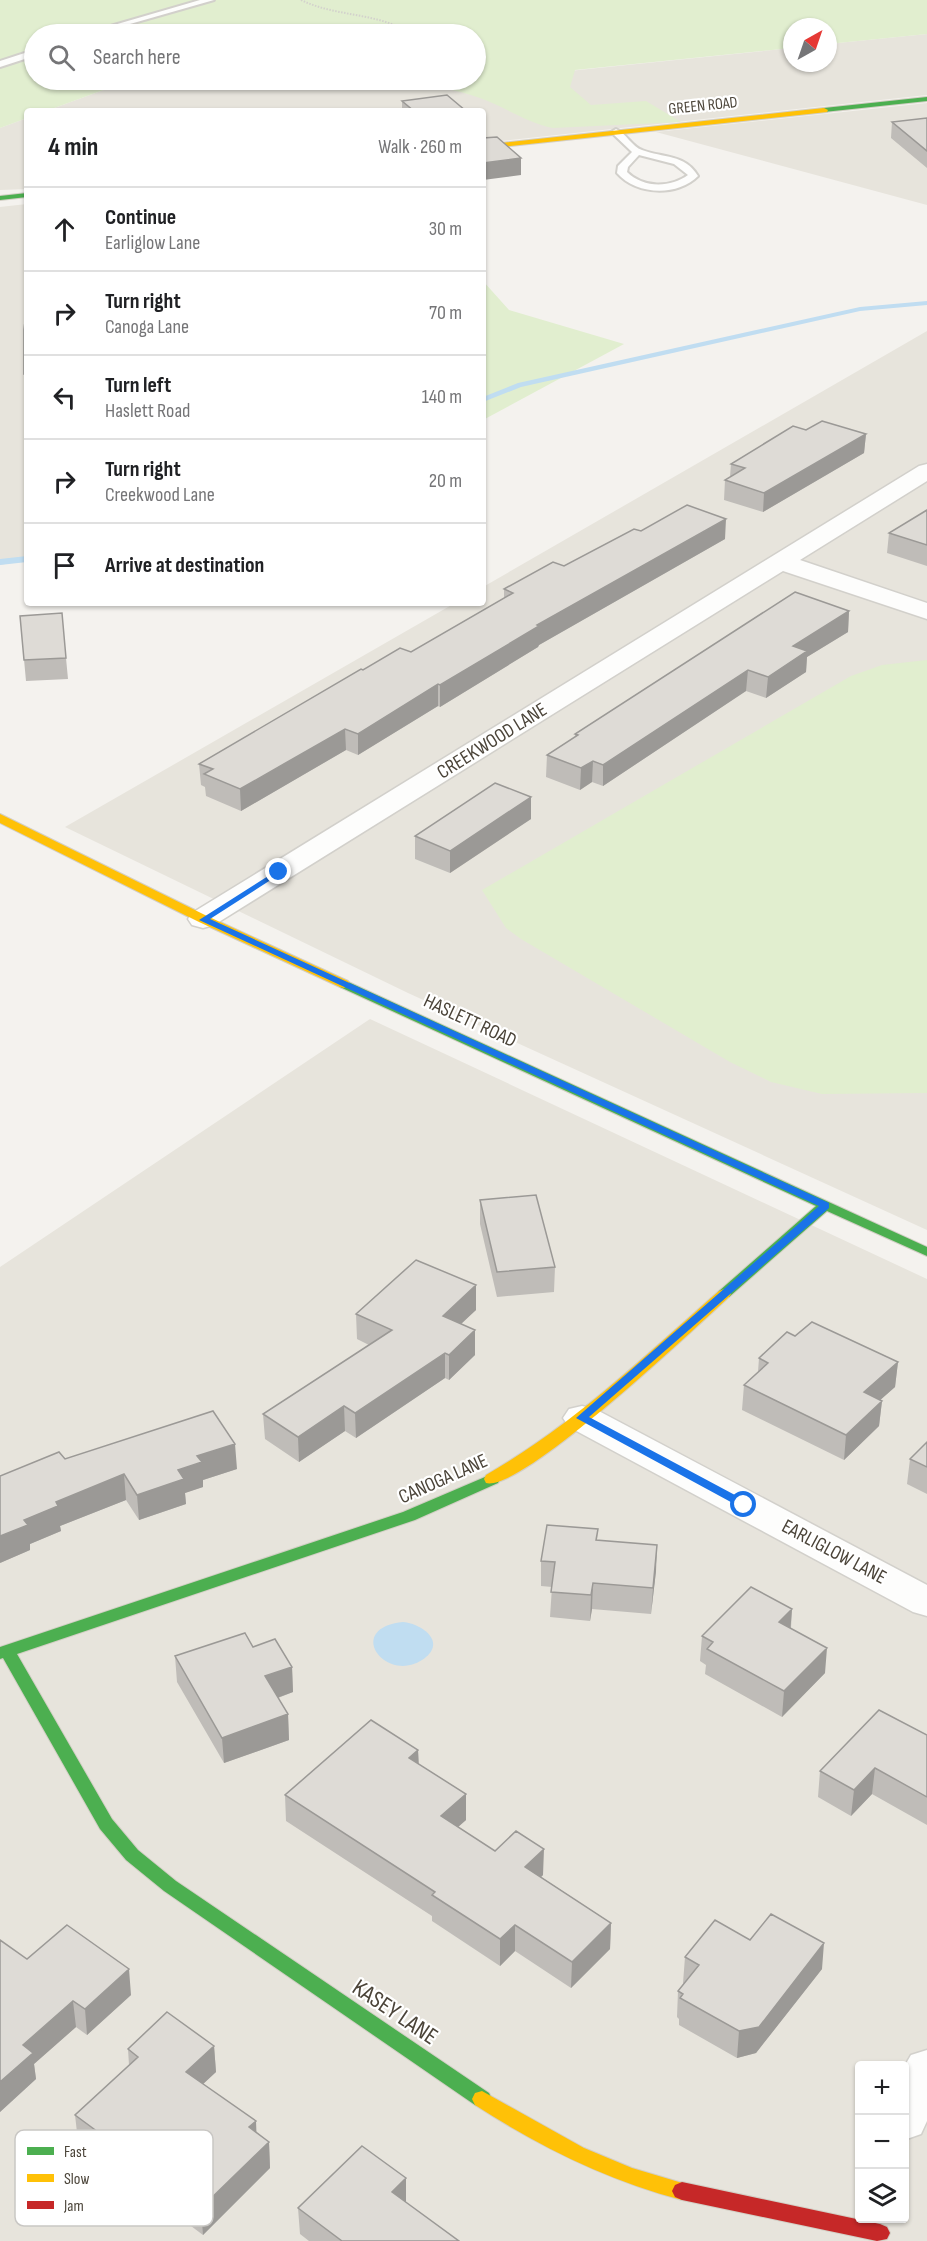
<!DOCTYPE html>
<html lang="en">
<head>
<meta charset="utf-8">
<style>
	body { margin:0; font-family:"Sofia Sans Condensed",sans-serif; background:#f2f2f2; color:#202124 }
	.controls { position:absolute; right:18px; bottom:18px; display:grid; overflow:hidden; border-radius:6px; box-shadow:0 2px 4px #0004 }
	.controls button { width:54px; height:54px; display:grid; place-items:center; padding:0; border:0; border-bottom:2px solid #e0e0e0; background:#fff; color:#202124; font:30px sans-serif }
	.compass { position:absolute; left:783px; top:18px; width:54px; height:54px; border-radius:50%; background:#fff; box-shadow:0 2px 4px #0004; rotate:40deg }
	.stop { position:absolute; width:18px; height:18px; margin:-14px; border:4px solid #1a73e8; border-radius:50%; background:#fff }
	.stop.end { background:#1a73e8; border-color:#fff; box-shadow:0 2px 6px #0008 }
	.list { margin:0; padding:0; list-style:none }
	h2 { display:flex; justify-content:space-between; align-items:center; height:78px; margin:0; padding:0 24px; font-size:26px }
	h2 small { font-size:20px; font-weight:400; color:#757577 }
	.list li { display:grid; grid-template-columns:39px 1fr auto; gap:18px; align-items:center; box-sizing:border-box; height:84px; padding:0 24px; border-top:2px solid #e0e0e0 }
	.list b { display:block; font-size:22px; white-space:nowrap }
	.list p { margin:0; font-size:20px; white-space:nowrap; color:#757577 }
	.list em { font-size:20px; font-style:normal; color:#757577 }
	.icon { flex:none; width:33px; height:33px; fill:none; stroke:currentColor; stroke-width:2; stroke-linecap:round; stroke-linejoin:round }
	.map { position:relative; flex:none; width:927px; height:2241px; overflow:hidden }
	.search { position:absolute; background:#fff; box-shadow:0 2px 4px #0004; left:24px; top:24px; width:462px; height:66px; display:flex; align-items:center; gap:15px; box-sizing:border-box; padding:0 21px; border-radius:33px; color:#757577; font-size:22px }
	.panel { position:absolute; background:#fff; box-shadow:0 2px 4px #0004; left:24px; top:108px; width:462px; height:498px; border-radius:6px }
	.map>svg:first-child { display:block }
	.residential { fill:#e7e4dc; fill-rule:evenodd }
	.green { fill:#e1eecf }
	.water { fill:#c0ddf1 }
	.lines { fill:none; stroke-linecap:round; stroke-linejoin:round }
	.stream { fill:#c0ddf1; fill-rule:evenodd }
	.lane-casing { stroke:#d2d0cb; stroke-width:4 }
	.street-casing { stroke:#d2d0cb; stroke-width:3 }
	.fast-casing { stroke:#d3cfc5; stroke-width:2 }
	.slow-casing { stroke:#d3cfc5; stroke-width:2 }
	.jam-casing { stroke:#d3cfc5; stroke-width:2 }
	.path { stroke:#d3d2cc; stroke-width:2; stroke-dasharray:1.5 1.5; stroke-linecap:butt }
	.lane { fill:#fdfdfc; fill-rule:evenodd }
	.street { fill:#fdfdfc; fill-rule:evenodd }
	.fast { fill:#4caf50; fill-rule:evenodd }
	.slow { fill:#ffc107; fill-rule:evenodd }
	.jam { fill:#c62828; fill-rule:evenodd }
	.wall { fill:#bfbcb8 }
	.shaded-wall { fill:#9b9996 }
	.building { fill:#dedbd6; stroke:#9b9996; stroke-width:1.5 }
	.route { fill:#1a73e8 }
	.labels { text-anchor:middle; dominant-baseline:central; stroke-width:4.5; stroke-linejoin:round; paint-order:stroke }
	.far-street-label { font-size:16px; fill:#4b4439; stroke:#fff }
	.street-label { font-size:20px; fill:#4b4439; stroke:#fff }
	.near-street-label { font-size:24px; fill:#4b4439; stroke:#fff }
	.key { fill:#fff; stroke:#c9c7c4; stroke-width:1.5 }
	.key-label { font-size:16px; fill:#4b4439 }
</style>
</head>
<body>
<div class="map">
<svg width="927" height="2241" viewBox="0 0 927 2241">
	<rect width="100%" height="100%" fill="#f4f2ee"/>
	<path class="residential" d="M927,34V95L483,143V111H46L131,80L471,81L792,48V63H828V44Z
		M927,103V205L656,132Z
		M27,118V189L0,190V128Z
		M27,204V560L0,565V207Z
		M927,331V1230L408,993L65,827L455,603H483V587Z
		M370,1019L927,1279V2241H0V1267ZM860,2066H904V2218H860Z"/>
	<path class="green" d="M0,0H927V34L828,44V27H792V48L575,70L570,87L591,105L646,101L681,122L553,128C527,123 505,107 480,98C456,89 429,86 403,80H476V34H34V80H131L46,111H27V118L0,128Z
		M483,281L509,310L624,344L483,420Z
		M927,660V1093L822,1094L771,1082L730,1062L521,939L506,928L482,890L851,676L882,665Z"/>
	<path class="water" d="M403,1622C423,1624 448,1643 422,1660C385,1684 344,1628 403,1622Z"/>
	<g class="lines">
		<path class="stream" d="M927,301V305L860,311L521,387L483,402V397L518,383L860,307Z
			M27,556V562L0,565V559Z"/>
		<g class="lane-casing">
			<path id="lane" d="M200,0H214L95,34H83Z
				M34,50V56L0,67V61Z
				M616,129C626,133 632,147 642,150C663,158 685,154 698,176C677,197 636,195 617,173L618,166L632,152L611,132ZM639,155L674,164L688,175C670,188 643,188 627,172L628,167Z"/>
		</g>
		<g class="street-casing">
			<path id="street" d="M927,464V481L800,560L927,603V619L783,571L214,925L203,928L192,925L188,919L192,913L919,466Z
				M582,1406L595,1409L927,1585V1616L913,1612L569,1427L563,1418L569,1409Z
				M927,2050V2121L921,2134L904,2140V2067L911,2055Z"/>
		</g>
		<g class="fast-casing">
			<path id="fast" d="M927,97V101L824,112L820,110L824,108Z
				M27,193V197L0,200V196Z
				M344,980L927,1247V1256L827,1211L729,1297H719L717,1294L719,1291L816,1206L340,987L338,984L340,981Z
				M492,1474L498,1475L500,1479L498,1483L415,1520L17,1654L112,1819L138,1850L176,1881L489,2093L492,2099L489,2105L482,2107L475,2105L164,1891L126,1860L100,1829L3,1658L0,1659V1647L403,1512Z"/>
		</g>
		<g class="slow-casing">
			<path id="slow" d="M824,108L828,110L827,112L483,149V145Z
				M0,814L207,916L348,981L350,984L344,988L340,987L199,922L0,823Z
				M724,1289L729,1291L731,1294L729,1297C696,1327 521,1493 486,1483L484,1479L486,1475C573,1425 644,1357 719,1291Z
				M482,2091L584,2148L632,2168L689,2185L692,2191L689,2197L682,2200C607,2180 540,2147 475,2105L472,2099L475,2093Z"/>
		</g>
		<g class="jam-casing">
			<path id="jam" d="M682,2182L880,2224L887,2227L890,2233L887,2239L877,2241L682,2200L675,2197L672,2191L675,2185Z"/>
		</g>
		<path class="path" d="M301,0C332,15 366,13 397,26V30L389,34"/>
		<use href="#lane" class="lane"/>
		<use href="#street" class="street"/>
		<use href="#fast" class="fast"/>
		<use href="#slow" class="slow"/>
		<use href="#jam" class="jam"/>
	</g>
	<path class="wall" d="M402,101L466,111H402Z
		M927,118V168L891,138L892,122Z
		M27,303V391H26L24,374Z
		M806,430L866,434L864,453L763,512L724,500L725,480L730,477L731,464Z
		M927,510V566L887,553L889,533Z
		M641,531L725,539L539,645L538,647L440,707L438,706L358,755L346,750L241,811L206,796L205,787L201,785L199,764L363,670L411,652L504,598V589L564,566Z
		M849,611L848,632L807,657L806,672L766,698L746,691L603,786L592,782L580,790L546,777L547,755L575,737V734Z
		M20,616L66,658L68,679L26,681Z
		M531,797V819L450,873L415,859V836Z
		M480,1200L555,1267L554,1292L497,1297L480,1224Z
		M476,1285V1310L460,1324L475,1330V1355L449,1380L445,1378L356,1438L345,1431L299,1462L265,1439L263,1414L369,1345L357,1339L356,1314Z
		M795,1336L898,1362L895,1387L880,1400L882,1401L879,1426L844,1460L742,1410L744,1385L758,1372L759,1358Z
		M927,1442V1494L907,1484L910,1459Z
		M65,1459L237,1469L203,1480V1487L185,1493L186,1504L139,1520L126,1500L60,1526L61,1531L30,1544V1550L0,1563Z
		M598,1529L597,1540L656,1571L651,1614L592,1609L590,1621L550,1617L552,1587L541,1586V1561Z
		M792,1609L791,1628L825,1673L782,1717L705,1674L706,1665L700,1661L702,1636Z
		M253,1647L292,1667L293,1692L278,1698L288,1714L289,1740L224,1763L177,1682L175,1656Z
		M927,1735V1825L872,1794L851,1816L818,1797L820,1771Z
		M418,1750L419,1764L466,1794V1820L458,1827L495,1851L543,1875L541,1877L611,1923L610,1949L571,1988L515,1951L500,1966L432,1921V1916L286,1821L285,1795Z
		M750,1940L822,1969L756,2053L737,2058L679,2025V2019L677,2017L678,1991L684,1984L683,1983L685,1957Z
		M27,1959L131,1995L87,2035L76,2027L34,2064L36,2079L0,2112Z
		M214,2046L216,2072L203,2084L256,2132L269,2142L270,2168L203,2235L78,2141L75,2115L129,2065L128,2049Z
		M298,2208L459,2241H309L300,2234Z"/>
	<path class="shaded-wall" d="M521,158V175L483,180V163Z
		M866,434L864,453L763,512L764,493Z
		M726,519L725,539L539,645L538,647L440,707V685L537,625Z
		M849,611L848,632L807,657L806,672L766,698L768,677L793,646Z
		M748,670L746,691L603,786V765Z
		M438,684V706L358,755V734Z
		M345,729L346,750L241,811L240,789Z
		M593,761L592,782L580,790L581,768Z
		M531,797V819L450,873V851Z
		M476,1285V1310L443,1341V1316Z
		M475,1330V1355L449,1380V1355Z
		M445,1353V1378L356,1438L355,1413Z
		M898,1362L895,1387L861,1417L864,1392Z
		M882,1401L879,1426L844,1460L846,1435Z
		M344,1406L345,1431L299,1462L298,1437Z
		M235,1444L237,1469L203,1480V1487L185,1493L186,1504L139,1520L137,1495L178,1470L197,1456Z
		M124,1474L126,1500L60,1526L61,1531L30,1544V1550L0,1563V1536L24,1520L56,1502Z
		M657,1545L656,1571L651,1614L653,1588Z
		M593,1583L592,1609L590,1621L591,1595Z
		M792,1609L790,1634L779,1622Z
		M827,1648L825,1673L782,1717L784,1691Z
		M292,1667L293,1692L266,1702L265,1676Z
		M288,1714L289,1740L224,1763L222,1738Z
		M418,1750L419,1776L409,1758Z
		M875,1768L872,1794L851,1816L854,1790Z
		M466,1794V1820L441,1842V1816Z
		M544,1849L543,1875L525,1893V1867Z
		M611,1923L610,1949L571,1988L572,1962Z
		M515,1925V1951L500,1966V1939Z
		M824,1943L822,1969L756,2053L737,2058L739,2031Z
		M129,1969L131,1995L87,2035L85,2009Z
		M73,2001L76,2027L34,2064L36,2079L0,2112V2082L23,2045Z
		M214,2046L216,2072L188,2098L186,2072Z
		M256,2121L257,2147L249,2127Z
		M269,2142L270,2168L203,2235L201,2208Z
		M406,2178V2205L392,2192Z"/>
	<path class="building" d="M447,95L466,111H414L402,101Z
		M927,118V151L892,122Z
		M497,137L521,158L483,163V138Z
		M27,303V374H24V330Z
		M822,421L866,434L764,493L725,480L745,468L731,464L793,426L806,430Z
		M687,505L726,519L537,625L539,626L440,685L438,684L358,734L345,729L240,789L204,774L213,769L199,764L361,669L363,670L400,648L411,652L513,593L504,589L553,562L564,566L634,529L641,531Z
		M927,510V545L889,533Z
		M795,592L849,611L793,646L807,651L768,677L748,670L603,765L593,761L581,768L547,755L578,735L575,734Z
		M62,613L66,658L24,660L20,616Z
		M495,783L531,797L450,851L415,836Z
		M536,1195L555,1267L497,1272L480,1200Z
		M416,1260L476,1285L443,1316L475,1330L449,1355L445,1353L355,1413L344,1406L298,1437L263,1414L392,1330L356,1314Z
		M812,1322L898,1362L864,1392L882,1401L846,1435L744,1385L768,1363L759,1358L787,1332L795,1336Z
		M213,1411L235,1444L197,1456L202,1462L178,1470L184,1479L137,1495L124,1474L56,1502L58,1506L24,1520L28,1525L0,1536V1476L59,1452L65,1459Z
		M927,1442V1467L910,1459Z
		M547,1525L598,1529L596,1540L657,1545L653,1588L593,1583L591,1595L551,1592L555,1562L541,1561Z
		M751,1587L792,1609L779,1622L827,1648L784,1691L707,1649L713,1642L702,1636Z
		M245,1633L253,1647L275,1639L292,1667L265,1676L288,1714L222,1738L175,1656Z
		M879,1710L927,1735V1797L875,1768L854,1790L820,1771Z
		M371,1720L418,1750L409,1758L466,1794L441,1816L495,1851L516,1831L544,1849L525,1867L611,1923L572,1962L515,1925L500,1939L432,1895L435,1892L285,1795Z
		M771,1914L824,1943L759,2027L739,2031L680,1998L683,1994L678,1991L699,1965L685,1957L715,1920L750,1940Z
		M67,1925L129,1969L85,2009L73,2001L23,2045L33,2053L0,2082V1940L27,1959Z
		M167,2012L214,2046L186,2072L256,2121L249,2127L269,2142L201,2208L75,2115L138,2057L128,2049Z
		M362,2146L406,2178L392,2192L459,2241H342L298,2208Z"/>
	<path class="route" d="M276,871L283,872L210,919L829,1203V1208L589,1417L748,1502V1507H740L576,1418L819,1206L199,920Z"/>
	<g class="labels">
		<g class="far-street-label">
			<text transform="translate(703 106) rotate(-6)">GREEN ROAD</text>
		</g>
		<g class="street-label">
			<text transform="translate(492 741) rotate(-32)">CREEKWOOD LANE</text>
			<text transform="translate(470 1021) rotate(25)">HASLETT ROAD</text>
			<text transform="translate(443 1479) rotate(-24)">CANOGA LANE</text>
			<text transform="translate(834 1552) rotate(28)">EARLIGLOW LANE</text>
		</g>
		<g class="near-street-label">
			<text transform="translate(395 2012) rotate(34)">KASEY LANE</text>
		</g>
	</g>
	<rect x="15" y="2130" width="198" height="96" rx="9" class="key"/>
	<rect x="27" y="2147" width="27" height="8" fill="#4caf50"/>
	<rect x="27" y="2174" width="27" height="8" fill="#ffc107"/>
	<rect x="27" y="2201" width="27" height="8" fill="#c62828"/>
	<g class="key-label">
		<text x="64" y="2157">Fast</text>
		<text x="64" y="2184">Slow</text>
		<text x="64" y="2211">Jam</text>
	</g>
</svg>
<div class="controls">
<button>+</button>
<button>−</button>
<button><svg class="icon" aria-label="layers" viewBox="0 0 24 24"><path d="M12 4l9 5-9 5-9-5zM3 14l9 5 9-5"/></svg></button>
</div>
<svg class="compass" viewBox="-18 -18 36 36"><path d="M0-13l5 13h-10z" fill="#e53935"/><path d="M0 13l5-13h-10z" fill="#757577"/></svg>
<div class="stop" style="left:744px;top:1505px"></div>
<div class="stop end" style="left:279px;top:872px"></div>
<div class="search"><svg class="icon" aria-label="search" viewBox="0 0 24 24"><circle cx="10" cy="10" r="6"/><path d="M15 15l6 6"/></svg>Search here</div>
<section class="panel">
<h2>4 min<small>Walk · 260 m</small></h2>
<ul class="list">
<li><svg class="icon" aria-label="ahead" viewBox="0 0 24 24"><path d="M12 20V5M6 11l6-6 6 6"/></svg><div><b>Continue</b><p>Earliglow Lane</p></div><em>30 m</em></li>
<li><svg class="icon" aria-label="right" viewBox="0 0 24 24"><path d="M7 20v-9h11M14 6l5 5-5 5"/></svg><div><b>Turn right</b><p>Canoga Lane</p></div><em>70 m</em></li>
<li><svg class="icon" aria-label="left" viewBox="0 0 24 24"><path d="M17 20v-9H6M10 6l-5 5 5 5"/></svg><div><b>Turn left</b><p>Haslett Road</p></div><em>140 m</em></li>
<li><svg class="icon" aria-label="right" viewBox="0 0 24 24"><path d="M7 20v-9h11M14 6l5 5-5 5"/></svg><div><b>Turn right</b><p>Creekwood Lane</p></div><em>20 m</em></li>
<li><svg class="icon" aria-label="arrive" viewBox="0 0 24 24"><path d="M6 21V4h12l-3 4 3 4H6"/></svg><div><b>Arrive at destination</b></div></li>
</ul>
</section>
</div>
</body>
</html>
